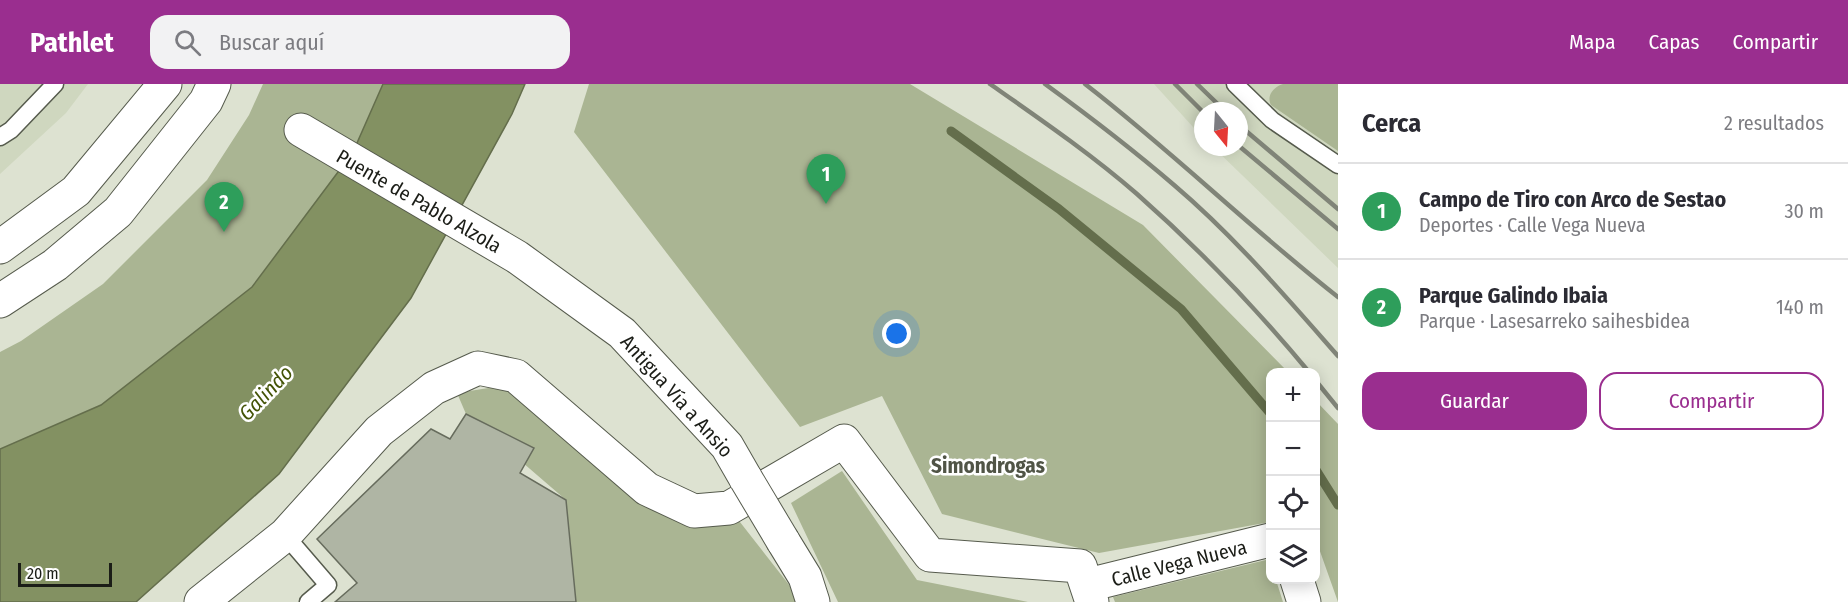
<!DOCTYPE html>
<html lang="es">
<head>
<meta charset="utf-8">
<style>
	body { margin:0; font-family:"Fira Sans Condensed",sans-serif; background:#f2f2f3; color:#2b2b33 }
	.controls { position:absolute; right:18px; bottom:18px; display:grid; overflow:hidden; border-radius:12px; box-shadow:0 3px 15px #0003 }
	.controls button { width:54px; height:54px; display:grid; place-items:center; padding:0; border:0; border-bottom:2px solid #e1e1e2; background:#fff; color:#2b2b33; font:30px sans-serif }
	.compass { position:absolute; left:1194px; top:18px; width:54px; height:54px; border-radius:50%; background:#fff; box-shadow:0 3px 15px #0003; rotate:162deg }
	.scale { position:absolute; left:18px; bottom:15px; width:94px; box-sizing:border-box; padding-left:6px; border:3px solid #1b1d17; border-top:0; font-size:16px; line-height:21px; white-space:nowrap; color:#1b1d17; -webkit-text-stroke:4px #fff; paint-order:stroke }
	.you { position:absolute; left:897px; top:250px; width:21px; height:21px; margin:-15px; border:4px solid #fff; border-radius:50%; background:#1a73e8; box-shadow:0 0 0 9px #1a73e833 }
	.badge { display:grid; place-items:center; width:39px; height:39px; border-radius:50%; background:#9a2e8f; color:#fff; font-size:20px; font-weight:700 }
	.pin { position:absolute; translate:-50% -50px; filter:drop-shadow(0 2px 3px #0008) }
	.pin::after { content:''; position:absolute; top:32px; width:21px; height:18px; background:inherit; clip-path:polygon(0 0,100% 0,50% 100%) }
	.list { margin:0; padding:0; list-style:none }
	h2 { display:flex; justify-content:space-between; align-items:center; height:78px; margin:0; padding:0 24px; font-size:26px }
	h2 small { font-size:20px; font-weight:400; color:#7c7c81 }
	.list li { display:grid; grid-template-columns:39px 1fr auto; gap:18px; align-items:center; box-sizing:border-box; height:96px; padding:0 24px; border-top:2px solid #e1e1e2 }
	.list b { display:block; font-size:22px; white-space:nowrap }
	.list p { margin:0; font-size:20px; white-space:nowrap; color:#7c7c81 }
	.list em { font-size:20px; font-style:normal; color:#7c7c81 }
	.actions { display:flex; gap:12px; padding:18px 24px }
	.actions a { flex:1; padding:14px 0; border:2px solid #9a2e8f; border-radius:18px; text-align:center; font-size:21px; color:#9a2e8f }
	.actions .main { background:#9a2e8f; color:#fff }
	.icon { flex:none; width:33px; height:33px; fill:none; stroke:currentColor; stroke-width:2; stroke-linecap:round; stroke-linejoin:round }
	.map { position:relative; flex:none; width:1338px; height:518px; overflow:hidden }
	header { display:flex; align-items:center; gap:36px; box-sizing:border-box; height:84px; padding:0 30px; background:#9a2e8f; color:#fff }
	header strong { font-size:28px }
	nav { display:flex; gap:33px; margin-inline-start:auto; font-size:21px }
	.search { width:420px; height:54px; background:#f2f2f3; display:flex; align-items:center; gap:15px; box-sizing:border-box; padding:0 21px; border-radius:18px; color:#7c7c81; font-size:22px }
	main { display:flex }
	aside { flex:1; background:#fff }
	.map>svg:first-child { display:block }
	.built { fill:#cfd7bf }
	.green { fill:#aab593 }
	.water { fill:#839162; stroke:#646e4c; stroke-width:1.5 }
	.lines { fill:none; stroke-linecap:round; stroke-linejoin:round }
	.stream { stroke:#646e4c; stroke-width:9 }
	.building { fill:#afb5a4; stroke:#676c5d; stroke-width:1.5 }
	.lane-casing { stroke:#565b4d; stroke-width:19 }
	.street-casing { stroke:#565b4d; stroke-width:35 }
	.secondary-casing { stroke:#565b4d; stroke-width:35 }
	.lane { stroke:#fff; stroke-width:16 }
	.street { stroke:#fff; stroke-width:33 }
	.secondary { stroke:#fff; stroke-width:33 }
	.rail { stroke:#808478; stroke-width:4.5 }
	.street-bridge-casing { stroke:#565b4d; stroke-width:35; stroke-linecap:butt }
	.street-bridge { stroke:#fff; stroke-width:33 }
	.labels { text-anchor:middle; dominant-baseline:central; stroke-width:5; stroke-linejoin:round; paint-order:stroke }
	.street-label { font-size:20px; fill:#1b1d17; stroke:#fff }
	.water-label { font-size:21px; font-style:italic; fill:#445407; stroke:#fff }
	.neighbourhood-label { font-size:21px; font-weight:bold; fill:#505446; stroke:#fff }
</style>
</head>
<body>
<header>
<strong>Pathlet</strong>
<div class="search"><svg class="icon" aria-label="search" viewBox="0 0 24 24"><circle cx="10" cy="10" r="6"/><path d="M15 15l6 6"/></svg>Buscar aquí</div>
<nav><a>Mapa</a><a>Capas</a><a>Compartir</a></nav>
</header>
<main>
<div class="map">
<svg width="1338" height="518" viewBox="0 0 1338 518">
	<rect width="100%" height="100%" fill="#dde2d1"/>
	<path class="built" d="M0,0H88L66,29L0,90Z
		M1154,0H1338V184L1213,63H1239V27H1203V54Z"/>
	<path class="green" d="M263,0H383L353,68L252,203L101,321L0,365V268L21,257L103,200L207,96L249,31Z
		M589,0H910L1143,141L1288,288H1270V438L1099,469L942,430L882,312L800,343L574,48Z
		M1283,0H1338V67L1271,21C1266,11 1274,3 1283,0Z
		M501,302L664,426L729,424L797,511L798,518H576L566,416L466,330L457,309Z
		M1316,317L1338,340V518L1316,456Z
		M842,387L917,496L1028,518H838L791,419Z
		M1270,475V496H1276L1283,518H1115L1113,513Z"/>
	<path class="water" d="M383,0H525L512,30L411,214L279,390L136,518H0V365L101,321L252,203L353,68Z"/>
	<g class="lines">
		<path class="stream" d="M951,47L1059,125L1181,225L1270,329
			M1316,386L1338,421"/>
	</g>
	<path class="building" d="M466,330L534,364L520,389L566,416L576,518H335L357,499L317,455L431,345L450,355Z"/>
	<g class="lines">
		<g class="lane-casing">
			<path id="lane" d="M1235,0L1272,36L1338,81
				M0,53L11,46L55,0
				M285,451L328,501L308,518"/>
		</g>
		<g class="street-casing">
			<path id="street" d="M301,46L517,173L622,249L727,362L746,395
				M783,457L805,493L813,518
				M1297,496L1304,518
				M1088,501L1270,456
				M201,518L285,451L379,347L434,304L478,284L516,292L647,405L694,427L729,424L844,357L930,471L1080,482L1092,518"/>
		</g>
		<g class="secondary-casing">
			<path id="secondary" d="M0,163L76,107L165,0
				M0,217L55,181L118,128L206,17L214,0"/>
		</g>
		<use href="#lane" class="lane"/>
		<use href="#street" class="street"/>
		<use href="#secondary" class="secondary"/>
		<path class="rail" d="M990,0C1040,35 1091,70 1137,110C1198,164 1257,225 1309,288
			M1045,0C1089,32 1132,65 1174,101C1234,152 1286,213 1338,272
			M1085,0C1172,67 1251,145 1338,213
			M1175,0L1203,28
			M1197,0L1225,27
			M1239,41L1338,125
			M1239,62L1338,145
			M1316,297L1338,324"/>
		<g class="street-bridge-casing">
			<path id="street-bridge" d="M746,395L783,457"/>
		</g>
		<use href="#street-bridge" class="street-bridge"/>
	</g>
	<g class="labels">
		<g class="street-label">
			<text transform="translate(419 117) rotate(30)">Puente de Pablo Alzola</text>
			<text transform="translate(677 312) rotate(48)">Antigua Vía a Ansio</text>
			<text transform="translate(1179 479) rotate(-14)">Calle Vega Nueva</text>
		</g>
		<g class="water-label">
			<text transform="translate(266 309) rotate(-46)">Galindo</text>
		</g>
		<g class="neighbourhood-label">
			<text x="988" y="382">Simondrogas</text>
		</g>
	</g>
</svg>
<div class="controls">
<button>+</button>
<button>−</button>
<button><svg class="icon" aria-label="locate" viewBox="0 0 24 24"><circle cx="12" cy="12" r="6"/><path d="M12 2v4M12 18v4M2 12h4M18 12h4"/></svg></button>
<button><svg class="icon" aria-label="layers" viewBox="0 0 24 24"><path d="M12 4l9 5-9 5-9-5zM3 14l9 5 9-5"/></svg></button>
</div>
<svg class="compass" viewBox="-18 -18 36 36"><path d="M0-13l5 13h-10z" fill="#e53935"/><path d="M0 13l5-13h-10z" fill="#7c7c81"/></svg>
<div class="scale">20 m</div>
<div class="you"></div>
<div class="pin badge" style="left:826px;top:120px;background:#2e9e5b">1</div>
<div class="pin badge" style="left:224px;top:148px;background:#2e9e5b">2</div>
</div>
<aside>
<h2>Cerca<small>2 resultados</small></h2>
<ul class="list">
<li><span class="badge" style="background:#2e9e5b">1</span><div><b>Campo de Tiro con Arco de Sestao</b><p>Deportes · Calle Vega Nueva</p></div><em>30 m</em></li>
<li><span class="badge" style="background:#2e9e5b">2</span><div><b>Parque Galindo Ibaia</b><p>Parque · Lasesarreko saihesbidea</p></div><em>140 m</em></li>
</ul>
<div class="actions"><a class="main">Guardar</a><a>Compartir</a></div>
</aside>
</main>
</body>
</html>
